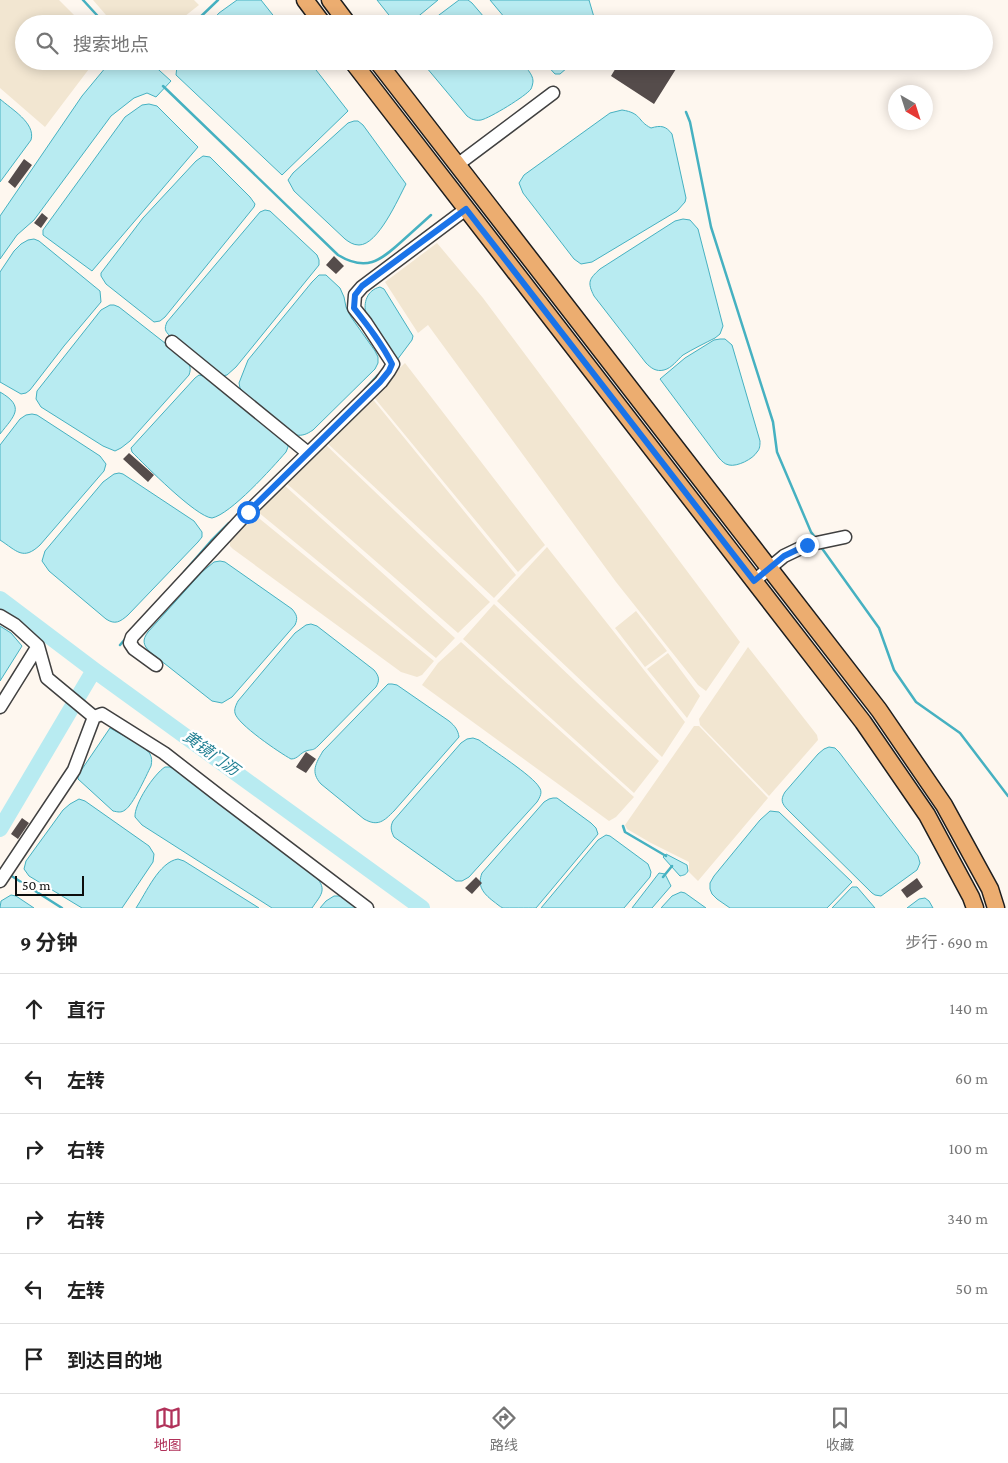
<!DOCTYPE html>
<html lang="zh">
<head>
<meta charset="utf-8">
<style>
	body { margin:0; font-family:"Crimson Pro","Noto Sans SC",serif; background:#f2f2f2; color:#222 }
	.compass { position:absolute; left:888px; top:85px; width:45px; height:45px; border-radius:50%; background:#fff; box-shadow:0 2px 12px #0003; rotate:141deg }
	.scale { position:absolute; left:15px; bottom:12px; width:69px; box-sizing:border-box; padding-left:5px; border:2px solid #0d0d0d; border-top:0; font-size:14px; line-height:18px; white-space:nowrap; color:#0d0d0d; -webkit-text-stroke:4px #fff; paint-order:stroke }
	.stop { position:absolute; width:15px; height:15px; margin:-11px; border:4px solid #1a73e8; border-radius:50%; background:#fff }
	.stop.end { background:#1a73e8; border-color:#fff; box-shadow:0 1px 5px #0008 }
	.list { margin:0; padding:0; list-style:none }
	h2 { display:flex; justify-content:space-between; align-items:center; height:65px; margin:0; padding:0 20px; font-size:21px }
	h2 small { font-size:16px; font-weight:400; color:#767676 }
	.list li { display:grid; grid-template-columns:32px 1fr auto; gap:15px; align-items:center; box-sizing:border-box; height:70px; padding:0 20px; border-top:1px solid #e0e0e0 }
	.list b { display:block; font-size:19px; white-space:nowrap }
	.list em { font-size:16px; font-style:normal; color:#767676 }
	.icon { flex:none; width:28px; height:28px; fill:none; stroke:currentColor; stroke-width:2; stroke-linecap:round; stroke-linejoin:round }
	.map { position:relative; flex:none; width:1008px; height:908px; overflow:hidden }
	.search { position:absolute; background:#fff; box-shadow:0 2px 12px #0003; left:15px; right:15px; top:15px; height:55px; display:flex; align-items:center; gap:12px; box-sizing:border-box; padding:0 18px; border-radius:28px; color:#767676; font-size:19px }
	.sheet { height:485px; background:#fff }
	nav { display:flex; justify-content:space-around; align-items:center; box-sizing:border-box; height:70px; border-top:1px solid #e0e0e0; background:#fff; font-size:14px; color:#767676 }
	nav a { display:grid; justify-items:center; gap:2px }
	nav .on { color:#b1325a }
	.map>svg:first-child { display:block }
	.farmland { fill:#f2e6d1 }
	.water { fill:#b8ebf1; stroke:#46b1c1 }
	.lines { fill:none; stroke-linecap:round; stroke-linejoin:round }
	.stream { stroke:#46b1c1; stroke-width:2.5 }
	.river { stroke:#b8ebf1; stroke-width:16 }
	.building { fill:#554c4b }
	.minor-casing { stroke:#404040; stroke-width:15 }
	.major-casing { stroke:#1e1e1e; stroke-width:19 }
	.minor { stroke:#fff; stroke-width:12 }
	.major { stroke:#ecad70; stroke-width:16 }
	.route { stroke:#1a73e8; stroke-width:6 }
	.labels { text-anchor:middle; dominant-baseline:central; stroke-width:5; stroke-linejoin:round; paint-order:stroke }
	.water-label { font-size:16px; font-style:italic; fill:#228194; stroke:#fff }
</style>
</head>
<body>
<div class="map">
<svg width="1008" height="908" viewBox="0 0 1008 908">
	<rect width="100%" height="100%" fill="#fef7ef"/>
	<path class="farmland" d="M0,0H59L83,24H24V61H95L45,127L0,88Z
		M93,0H194L199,5L175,24H130L122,21H116L106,15Z
		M437,243L483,298L740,642L706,691L698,685L616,582L428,325L418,333L385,282Z
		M405,363L545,545L518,572L372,395Z
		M371,397L516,575L494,598L326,442Z
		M325,444L490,602L458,633L286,483Z
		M284,485L455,638L436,658L258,512Z
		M255,515L434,661L422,675L417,677L401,672L233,549L230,546V541Z
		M547,547L685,722L662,757L497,601Z
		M494,604L659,761L634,793L463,639Z
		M636,611L667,651L645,667L615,628Z
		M461,642L634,797L616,817L609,821L422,685L438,663Z
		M748,647L817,735L818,740L769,796L700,725L699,719Z
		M668,653L700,696L687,718L647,669Z
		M694,726H699L768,798L698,881L689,872V862L651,843L627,829L625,825Z"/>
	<path class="water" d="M237,0H261L280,24H209L219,13Z
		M377,0H438L409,24H396Z
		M459,0H468L472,3L490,24H427Z
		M490,0H589L596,24H510Z
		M111,61H149L171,81L156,97L147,93L134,98L111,116L34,220L17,235L0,259V216L82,96Z
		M180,61H309L348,111L282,175L176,75L177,66Z
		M421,61H521C525,67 533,74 533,81C533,83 532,87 531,89C526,96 490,118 481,120C475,121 471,119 467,116Z
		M543,61H575L560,74H555Z
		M0,99C11,109 36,123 31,140L0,182Z
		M149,104L157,106L198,147L92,271L43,235V230L125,117L142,105Z
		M622,110C642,113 637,121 651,128C661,125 666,126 672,134L686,198L685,202L677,211L592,262L581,264L574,259L523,193L519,183L524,175L610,113Z
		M354,121H358L363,125L406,184C398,199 378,245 359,245C353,245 349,242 345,239L294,191L288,180L293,173L348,123Z
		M203,156L210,157L250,197L255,204L254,207L165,317L160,321L154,322L106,284L101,276V273L143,218L196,161Z
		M265,210L270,211L317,255L319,260V265L236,367L227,375L222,376L170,336C165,331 164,329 167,322L260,212Z
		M683,219L690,220L698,229L723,326L720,334L715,338C705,343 693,349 683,355C677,360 672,368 664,370C656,372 651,368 646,363L594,296C587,282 589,279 600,269L675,221Z
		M34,239L39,241L100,291L101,302L64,346L30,390L26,393L21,394L0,382V272L14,251L21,244L28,240Z
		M319,275H326L340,288L344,297L346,307L351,317L375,351L378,357V363L375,369L313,430C307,434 303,436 296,435L245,394L240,388L239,383L248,360L312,282Z
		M380,287L384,289L413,336L412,340L397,360L366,314C363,303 367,290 380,287Z
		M110,305H114L119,307L184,358C189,363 192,367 189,375L130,441L121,448L115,451L103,446L41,407L36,399L37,391L101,310Z
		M720,339H725L732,345L760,441C760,445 760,449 757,452C753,459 737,467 729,465C724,464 722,461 719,458L660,379L685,358L714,340Z
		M199,375L207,377L288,443V447L286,452C272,468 231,514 212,518C196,517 145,465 132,452L131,448L195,378Z
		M0,392C26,407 14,416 0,434Z
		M32,414L37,415L100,456L106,464L104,471L40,545C23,561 17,551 0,540V445L20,419L26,415Z
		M119,473L123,474L194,521L202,532V537L198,542L128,615C120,622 115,625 106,619L49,571L42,561L45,551L103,482L114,474Z
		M220,561L225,562L292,609C297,615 298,618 295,625L232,697L222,703L212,701L150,652C143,645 142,640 148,632L202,572L214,562Z
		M311,624L317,626L374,670C379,676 380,680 376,687L318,746C313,751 312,749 306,751C300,753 298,759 291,759C280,753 237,724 235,713C234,709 236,705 238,701L295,633L306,625Z
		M0,626L11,633L22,646L0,681Z
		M388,684H392L397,685L449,721C455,726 458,730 459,737L394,811C384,821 378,827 364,819L321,784C310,772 316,763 323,751Z
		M110,728C120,734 145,746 150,754C152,758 152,761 151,766C146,776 133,805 125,810C121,813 118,812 113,811L78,779V775Z
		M473,738L479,740C491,749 533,776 539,787C543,792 540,797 537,802L469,877L462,881H456L394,837C391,831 390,827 393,821L461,743L467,739Z
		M829,747L835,748L839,752L918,856L920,863L917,870L881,896L875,895L872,893L788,810C782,804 780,800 785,792L818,754L824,749Z
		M165,767H170L176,770L316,877C328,890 320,896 312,908H272L142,825L135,817C134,804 154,774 165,767Z
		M553,798H557L591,823L596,828L598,834L536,908C528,908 509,908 503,908C500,907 496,903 493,901C483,893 477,886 482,873L544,802L549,799Z
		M79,799L85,801L149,846L154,854L153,862L122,908H82L29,876L24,869L26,861L63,810L70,804Z
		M770,811L779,812L852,882L827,908H730L717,899L712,894L710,889V883L714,876L760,820Z
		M606,835L610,836L648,864L651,872L650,877L624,908H541L598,840Z
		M666,854L687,865L688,871C686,875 684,875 680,876L663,857Z
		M178,859L184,861L259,908H136C146,893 159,862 178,859Z
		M659,873L665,874L671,886L652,908H632Z
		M852,887H857L875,908H832Z
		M681,892L685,893L706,908H661L672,896Z
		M11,895L16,896L34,908H0L1,901Z
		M334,896H340L357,908H320L326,901Z
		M925,898L929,901L933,908H907L919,899Z"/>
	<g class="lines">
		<path class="stream" d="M83,0L105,24
			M193,24L218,0
			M163,86L338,255C366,272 380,261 401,242C411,233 421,224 431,215
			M686,112L690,122L711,227L773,422L777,452L811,532L817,540
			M365,389L378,375
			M821,547L879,628L894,670L916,702L960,733L1008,796
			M184,572L211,541L229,523
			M120,645L126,638
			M623,826L625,832L666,856
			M10,875L62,908
			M663,877L672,866"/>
		<path class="river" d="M0,599L94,670L422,908
			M0,829L94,670"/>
	</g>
	<path class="building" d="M620,61H681L654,104L611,76Z
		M24,159L32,165L15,188L8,182Z
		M42,213L48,218L41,228L34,223Z
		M334,256L344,266L336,274L326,265Z
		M129,453L154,475L148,482L123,459Z
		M306,752L316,759L306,773L296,767Z
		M22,818L29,823L18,839L11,834Z
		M476,877L482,883L472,894L465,888Z
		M917,878L923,887L907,898L901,890Z"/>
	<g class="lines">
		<g class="minor-casing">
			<path id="minor" d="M457,165L553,93
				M172,342L308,453
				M754,581L784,556L807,545L845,537
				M0,616L15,625L38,646L47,678L94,717L102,714L164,753L222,798L367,908
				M156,665L134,649L130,643L132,637L248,512L381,382L389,371L393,364L366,323L354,308L355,295L362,287L466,209
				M0,707L38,646
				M0,881L74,770L94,717"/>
		</g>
		<g class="major-casing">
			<path id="major" d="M305,0L323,24
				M330,0L348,24
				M352,61L863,722L927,815L971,897L975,908
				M377,61L879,710L944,805L990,889L996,908"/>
		</g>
		<use href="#minor" class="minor"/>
		<use href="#major" class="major"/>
	</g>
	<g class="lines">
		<path class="route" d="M248,512L380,382L389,371L392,364C382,344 368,326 354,308L355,295L362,286L466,209L754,581L784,556L807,545"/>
	</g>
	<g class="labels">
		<g class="water-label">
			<text transform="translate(211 753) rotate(36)">黄镜门沥</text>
		</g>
	</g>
</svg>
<svg class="compass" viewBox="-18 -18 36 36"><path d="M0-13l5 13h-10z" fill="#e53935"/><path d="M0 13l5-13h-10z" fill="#767676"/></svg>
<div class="scale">50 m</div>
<div class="stop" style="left:248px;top:512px"></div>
<div class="stop end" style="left:807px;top:545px"></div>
<div class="search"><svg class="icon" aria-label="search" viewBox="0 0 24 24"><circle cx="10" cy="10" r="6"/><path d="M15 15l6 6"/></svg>搜索地点</div>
</div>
<section class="sheet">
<h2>9 分钟<small>步行 · 690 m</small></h2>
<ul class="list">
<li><svg class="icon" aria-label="ahead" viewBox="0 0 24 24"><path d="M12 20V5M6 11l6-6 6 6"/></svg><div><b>直行</b></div><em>140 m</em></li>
<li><svg class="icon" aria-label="left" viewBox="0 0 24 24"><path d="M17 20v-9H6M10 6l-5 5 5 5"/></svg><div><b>左转</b></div><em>60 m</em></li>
<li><svg class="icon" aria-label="right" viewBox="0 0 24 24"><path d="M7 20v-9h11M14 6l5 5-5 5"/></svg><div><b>右转</b></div><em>100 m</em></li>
<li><svg class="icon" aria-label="right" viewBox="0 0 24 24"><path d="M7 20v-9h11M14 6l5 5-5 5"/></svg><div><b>右转</b></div><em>340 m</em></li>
<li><svg class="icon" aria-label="left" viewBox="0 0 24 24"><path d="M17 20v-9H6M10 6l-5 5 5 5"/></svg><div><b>左转</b></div><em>50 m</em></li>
<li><svg class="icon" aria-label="arrive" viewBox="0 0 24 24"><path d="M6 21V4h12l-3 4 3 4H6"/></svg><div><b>到达目的地</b></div></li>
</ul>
</section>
<nav>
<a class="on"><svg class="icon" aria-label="map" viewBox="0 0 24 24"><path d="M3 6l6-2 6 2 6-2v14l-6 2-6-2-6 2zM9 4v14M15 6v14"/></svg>地图</a>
<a><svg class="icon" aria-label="directions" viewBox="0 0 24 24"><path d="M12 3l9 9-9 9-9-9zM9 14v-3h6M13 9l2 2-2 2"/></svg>路线</a>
<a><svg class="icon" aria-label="saved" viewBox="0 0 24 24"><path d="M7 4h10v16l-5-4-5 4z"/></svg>收藏</a>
</nav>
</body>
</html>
